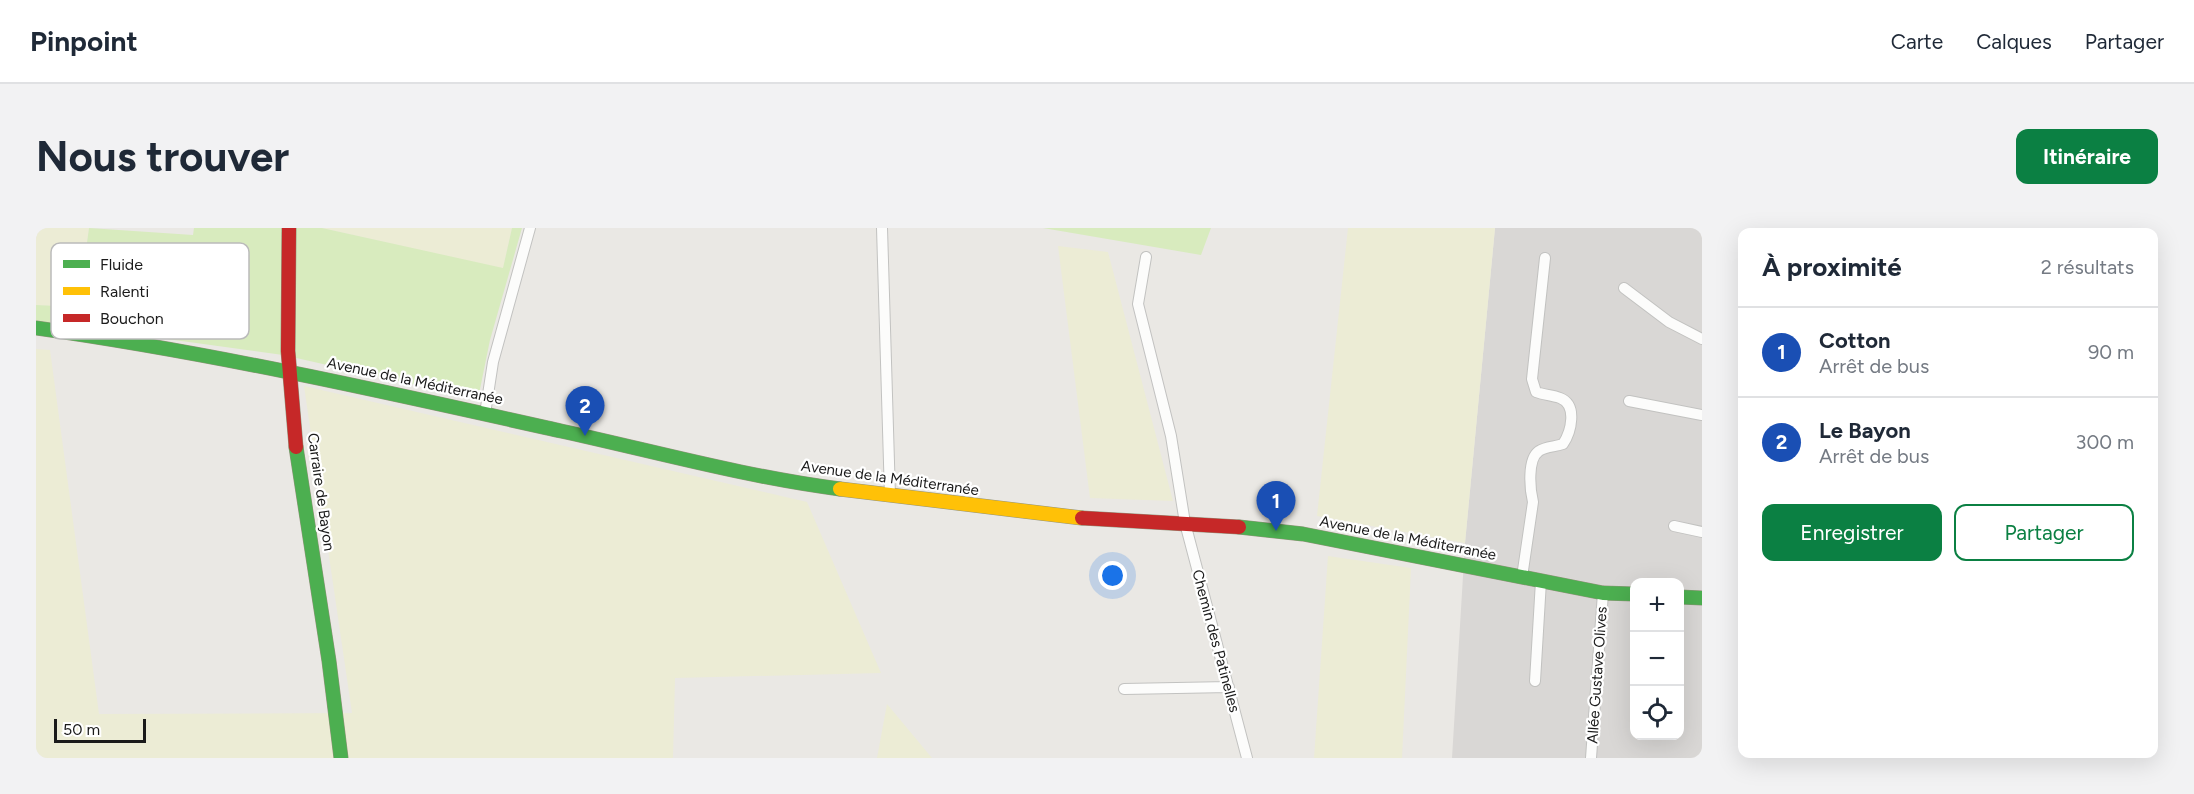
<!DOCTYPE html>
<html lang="fr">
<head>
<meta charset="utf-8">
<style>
	body { margin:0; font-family:Figtree,sans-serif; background:#f2f2f3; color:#1f2937 }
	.controls { position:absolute; right:18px; bottom:18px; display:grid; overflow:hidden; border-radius:12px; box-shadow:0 6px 24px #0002 }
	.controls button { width:54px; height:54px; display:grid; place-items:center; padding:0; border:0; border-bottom:2px solid #e0e1e3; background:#fff; color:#1f2937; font:30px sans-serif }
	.scale { position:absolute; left:18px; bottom:15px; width:92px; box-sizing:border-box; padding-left:6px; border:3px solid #1b1b1b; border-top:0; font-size:16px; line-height:21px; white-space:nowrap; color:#1b1b1b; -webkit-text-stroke:4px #fff; paint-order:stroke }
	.you { position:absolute; left:1077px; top:348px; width:21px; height:21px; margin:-15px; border:4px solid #fff; border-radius:50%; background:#1a73e8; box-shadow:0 0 0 9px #1a73e833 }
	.badge { display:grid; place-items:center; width:39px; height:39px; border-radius:50%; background:#0b8043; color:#fff; font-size:20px; font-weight:700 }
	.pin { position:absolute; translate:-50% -50px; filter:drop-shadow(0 2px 3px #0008) }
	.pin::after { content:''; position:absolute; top:32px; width:21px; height:18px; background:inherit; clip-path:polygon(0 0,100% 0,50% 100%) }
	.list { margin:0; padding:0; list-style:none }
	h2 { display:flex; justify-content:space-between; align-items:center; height:78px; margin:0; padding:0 24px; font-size:26px }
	h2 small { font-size:20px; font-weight:400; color:#747a83 }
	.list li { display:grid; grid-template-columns:39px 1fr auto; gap:18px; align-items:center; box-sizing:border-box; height:90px; padding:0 24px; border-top:2px solid #e0e1e3 }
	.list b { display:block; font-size:22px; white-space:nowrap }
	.list p { margin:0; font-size:20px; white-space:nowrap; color:#747a83 }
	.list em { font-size:20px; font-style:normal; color:#747a83 }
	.actions { display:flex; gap:12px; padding:18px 24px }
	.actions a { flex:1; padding:14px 0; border:2px solid #0b8043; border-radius:12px; text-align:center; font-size:21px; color:#0b8043 }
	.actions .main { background:#0b8043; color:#fff }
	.icon { flex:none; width:33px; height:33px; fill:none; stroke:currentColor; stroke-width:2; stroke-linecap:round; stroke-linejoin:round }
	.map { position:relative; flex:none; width:1666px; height:530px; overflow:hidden; border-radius:12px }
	header { display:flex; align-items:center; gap:36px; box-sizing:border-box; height:84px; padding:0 30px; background:#fff; border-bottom:2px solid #e0e1e3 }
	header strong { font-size:28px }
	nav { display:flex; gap:33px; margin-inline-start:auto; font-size:21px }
	.intro { display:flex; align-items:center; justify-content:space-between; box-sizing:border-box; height:144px; padding:0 36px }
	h1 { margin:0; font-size:42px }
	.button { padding:15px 27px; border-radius:12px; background:#0b8043; color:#fff; font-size:21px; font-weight:700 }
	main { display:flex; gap:36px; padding:0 36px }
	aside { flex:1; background:#fff; border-radius:12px; box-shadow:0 6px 24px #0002 }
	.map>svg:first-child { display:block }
	.residential { fill:#d9d7d5; fill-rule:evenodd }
	.farmland { fill:#ececd5 }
	.grass { fill:#d8ebbe }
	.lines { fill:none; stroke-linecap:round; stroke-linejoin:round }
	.street-casing { stroke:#c2c2c0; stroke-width:12 }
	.fast-casing { stroke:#93947c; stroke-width:15 }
	.slow-casing { stroke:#93947c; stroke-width:15 }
	.jam-casing { stroke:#93947c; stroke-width:15 }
	.street { stroke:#fcfcfb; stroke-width:10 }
	.fast { stroke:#4caf50; stroke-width:14 }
	.slow { stroke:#ffc107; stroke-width:14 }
	.jam { stroke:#c62828; stroke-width:14 }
	.labels { text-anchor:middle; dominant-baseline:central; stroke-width:4.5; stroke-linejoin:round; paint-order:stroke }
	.street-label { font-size:15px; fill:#1b1b1b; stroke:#fff }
	.key { fill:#fff; stroke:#bbb; stroke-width:1.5 }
	.key-label { font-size:16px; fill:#1b1b1b }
</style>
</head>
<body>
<header>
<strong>Pinpoint</strong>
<nav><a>Carte</a><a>Calques</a><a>Partager</a></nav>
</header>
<div class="intro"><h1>Nous trouver</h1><a class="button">Itinéraire</a></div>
<main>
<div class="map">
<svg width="1666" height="530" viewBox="0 0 1666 530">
	<rect width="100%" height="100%" fill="#eae8e4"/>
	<path class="residential" d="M1459,0H1666V530H1416L1429,315ZM1598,355H1644V508H1598Z"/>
	<path class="farmland" d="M0,0H53L42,80L0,77Z
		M286,0H476L467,41Z
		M1312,0H1459L1429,315L1281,288Z
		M1022,18L1072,24L1137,273L1054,270Z
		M0,121L14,122L63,486L316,485L268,158L771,274L845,445L639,450L637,530H0Z
		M1292,328L1375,340L1366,530H1278Z
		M851,476L896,530H841Z"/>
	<path class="grass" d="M53,0L157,7L158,0H286L467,40L476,0H486L454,112L442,171L247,127L0,93V77L42,79Z
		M1007,0H1175L1165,27Z"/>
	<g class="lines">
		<g class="street-casing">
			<path id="street" d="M846,0L854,268
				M1110,29L1102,76L1135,208L1149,295L1211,530
				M1588,60L1633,94L1666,111
				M1593,173L1666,187
				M449,186L457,134L494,0
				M1638,298L1666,304
				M1486,349L1497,274C1494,262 1491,231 1503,223C1510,218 1519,219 1527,216C1535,204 1542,177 1524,170C1516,167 1508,167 1500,164L1496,151L1509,30
				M1499,453L1505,353
				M1088,461L1193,459
				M1555,530L1567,365"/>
		</g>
		<g class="fast-casing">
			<path id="fast" d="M0,100C177,125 350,164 525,203C617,223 710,249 804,261
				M260,219L293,433L305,530
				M1203,299L1267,306L1567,365L1598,366
				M1644,369L1666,370"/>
		</g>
		<g class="slow-casing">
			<path id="slow" d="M804,261L1046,290"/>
		</g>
		<g class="jam-casing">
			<path id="jam" d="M253,0L252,123L260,219
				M1046,290L1203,299"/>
		</g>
		<use href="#street" class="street"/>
		<use href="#fast" class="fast"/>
		<use href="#slow" class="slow"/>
		<use href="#jam" class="jam"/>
	</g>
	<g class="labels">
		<g class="street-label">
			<text transform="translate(379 153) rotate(12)">Avenue de la Méditerranée</text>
			<text transform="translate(854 250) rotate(8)">Avenue de la Méditerranée</text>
			<text transform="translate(285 264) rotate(82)">Carraire de Bayon</text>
			<text transform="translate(1372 310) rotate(11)">Avenue de la Méditerranée</text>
			<text transform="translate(1180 413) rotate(75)">Chemin des Patinelles</text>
			<text transform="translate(1561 447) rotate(-86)">Allée Gustave Olives</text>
		</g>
	</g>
	<rect x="15" y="15" width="198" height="96" rx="9" class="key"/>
	<rect x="27" y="32" width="27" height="8" fill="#4caf50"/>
	<rect x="27" y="59" width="27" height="8" fill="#ffc107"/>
	<rect x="27" y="86" width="27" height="8" fill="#c62828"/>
	<g class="key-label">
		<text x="64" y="42">Fluide</text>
		<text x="64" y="69">Ralenti</text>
		<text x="64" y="96">Bouchon</text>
	</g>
</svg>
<div class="controls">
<button>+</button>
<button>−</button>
<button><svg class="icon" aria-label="locate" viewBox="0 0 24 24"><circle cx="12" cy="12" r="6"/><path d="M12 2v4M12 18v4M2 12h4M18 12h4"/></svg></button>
</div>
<div class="scale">50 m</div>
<div class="you"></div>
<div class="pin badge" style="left:1240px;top:303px;background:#1a4fb4">1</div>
<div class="pin badge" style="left:549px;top:208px;background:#1a4fb4">2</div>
</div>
<aside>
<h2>À proximité<small>2 résultats</small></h2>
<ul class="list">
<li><span class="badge" style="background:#1a4fb4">1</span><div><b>Cotton</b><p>Arrêt de bus</p></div><em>90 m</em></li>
<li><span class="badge" style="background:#1a4fb4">2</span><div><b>Le Bayon</b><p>Arrêt de bus</p></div><em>300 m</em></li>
</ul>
<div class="actions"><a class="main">Enregistrer</a><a>Partager</a></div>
</aside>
</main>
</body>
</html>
